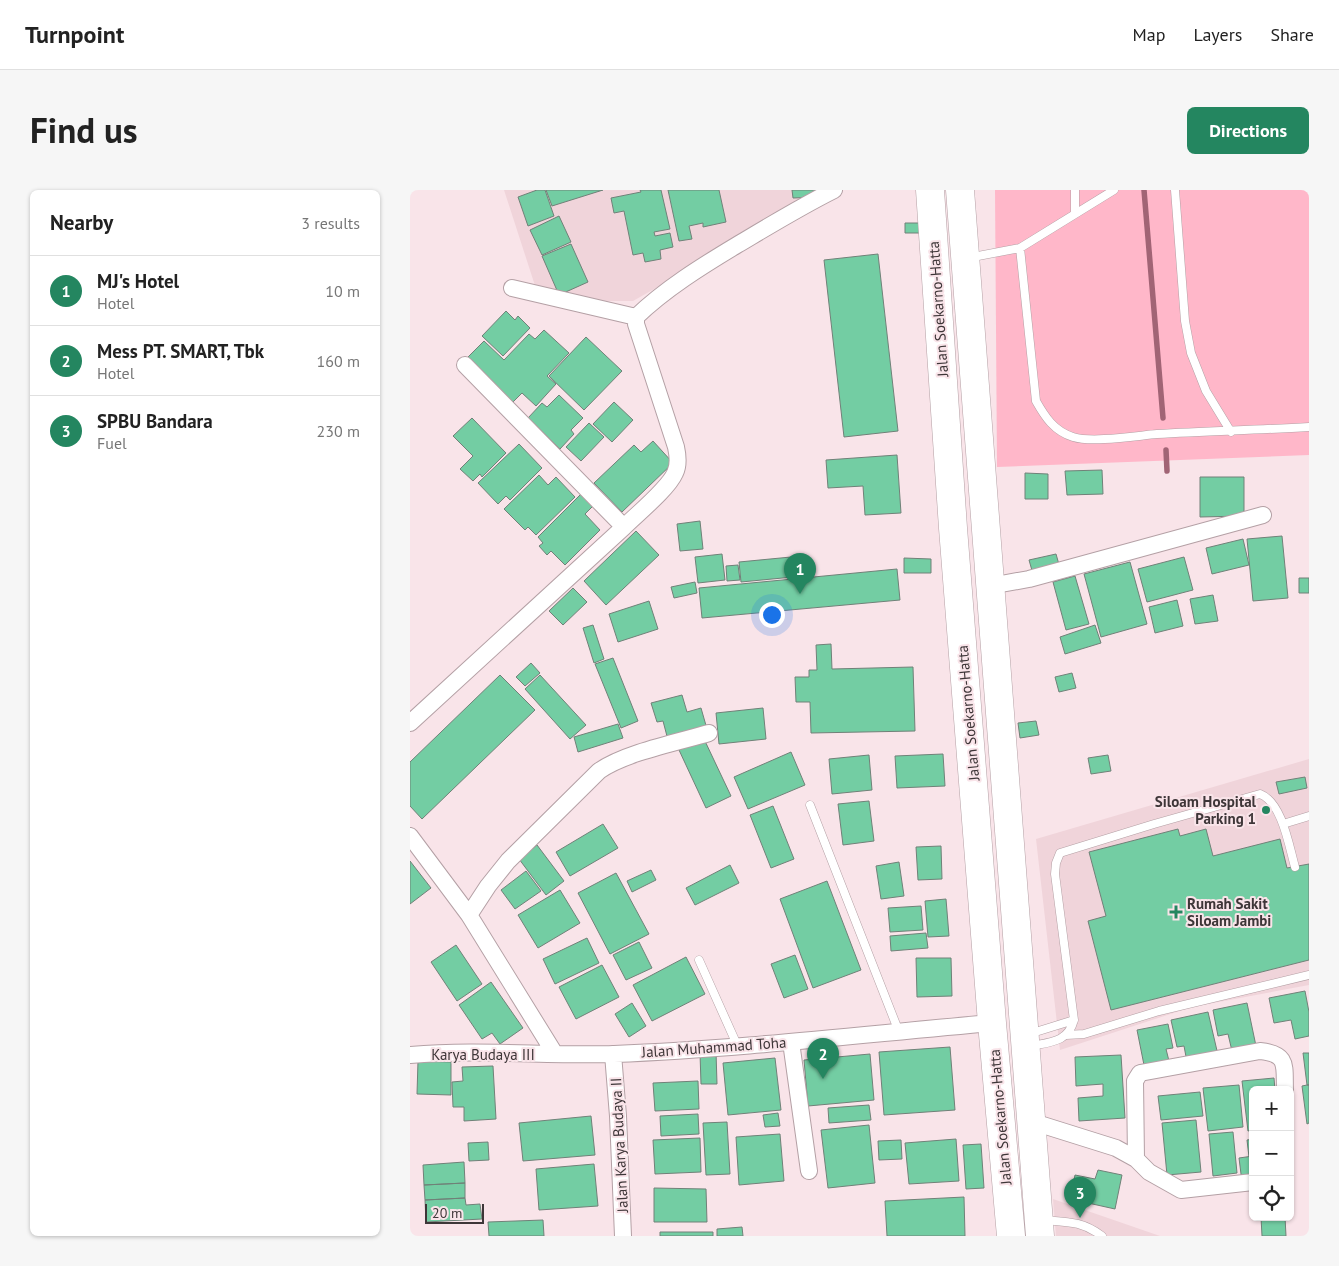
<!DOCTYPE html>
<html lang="en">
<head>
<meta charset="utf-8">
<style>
	body { margin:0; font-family:"PT Sans",sans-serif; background:#f6f6f6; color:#222 }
	.controls { position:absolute; right:15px; bottom:15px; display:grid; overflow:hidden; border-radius:8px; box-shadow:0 1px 4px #0004 }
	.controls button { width:45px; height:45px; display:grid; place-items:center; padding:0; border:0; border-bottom:1px solid #e0e0e0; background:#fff; color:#222; font:25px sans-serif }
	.scale { position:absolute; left:15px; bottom:12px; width:59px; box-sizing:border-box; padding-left:5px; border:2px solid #3e3638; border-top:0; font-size:14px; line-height:18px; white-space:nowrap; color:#3e3638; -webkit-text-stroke:4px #f9e4e9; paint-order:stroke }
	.you { position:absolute; left:361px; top:424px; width:18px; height:18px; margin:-12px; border:4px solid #fff; border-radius:50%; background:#1a73e8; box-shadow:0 0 0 8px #1a73e833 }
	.badge { display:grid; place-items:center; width:32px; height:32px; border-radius:50%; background:#248660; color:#fff; font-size:16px; font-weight:700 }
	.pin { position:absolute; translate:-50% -41px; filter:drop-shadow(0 1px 2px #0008) }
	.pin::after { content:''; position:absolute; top:26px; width:18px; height:15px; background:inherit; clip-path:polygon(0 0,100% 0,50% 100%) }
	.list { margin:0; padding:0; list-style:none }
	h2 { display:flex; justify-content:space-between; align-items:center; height:65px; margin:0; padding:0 20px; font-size:21px }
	h2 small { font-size:16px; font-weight:400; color:#767676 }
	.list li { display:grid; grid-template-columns:32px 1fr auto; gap:15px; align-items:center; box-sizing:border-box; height:70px; padding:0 20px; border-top:1px solid #e0e0e0 }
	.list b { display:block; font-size:19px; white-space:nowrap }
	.list p { margin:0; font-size:16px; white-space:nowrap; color:#767676 }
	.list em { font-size:16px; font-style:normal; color:#767676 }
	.icon { flex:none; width:28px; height:28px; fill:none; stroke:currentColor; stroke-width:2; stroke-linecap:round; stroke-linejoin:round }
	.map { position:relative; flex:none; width:899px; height:1046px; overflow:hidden; border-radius:8px }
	header { display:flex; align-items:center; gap:30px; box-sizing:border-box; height:70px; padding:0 25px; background:#fff; border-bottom:1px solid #e0e0e0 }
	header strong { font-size:24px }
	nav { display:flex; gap:28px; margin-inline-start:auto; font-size:18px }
	.intro { display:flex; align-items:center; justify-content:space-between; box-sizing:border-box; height:120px; padding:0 30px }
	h1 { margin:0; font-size:35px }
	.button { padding:12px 22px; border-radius:8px; background:#248660; color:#fff; font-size:18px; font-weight:700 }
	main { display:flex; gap:30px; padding:0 30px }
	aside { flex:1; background:#fff; border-radius:8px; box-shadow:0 1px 4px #0004 }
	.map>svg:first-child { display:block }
	.built { fill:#f0d4da }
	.green { fill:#ffb7c9 }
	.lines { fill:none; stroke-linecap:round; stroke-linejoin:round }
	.stream { stroke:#a16475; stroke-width:5.5 }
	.building { fill:#73cda3; stroke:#708178 }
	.lane-casing { stroke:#b4a0a5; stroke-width:9 }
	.street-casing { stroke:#b4a0a5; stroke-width:18 }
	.highway-casing { stroke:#b4a0a5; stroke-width:29 }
	.lane { stroke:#fff; stroke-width:8 }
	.street { stroke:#fff; stroke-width:16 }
	.highway { stroke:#fff; stroke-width:28 }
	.poi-dot { fill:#248660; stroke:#f9e4e9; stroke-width:2 }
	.labels { text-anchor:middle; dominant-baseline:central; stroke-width:4; stroke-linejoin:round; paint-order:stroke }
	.street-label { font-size:15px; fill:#3e3638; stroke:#f9e4e9 }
	.poi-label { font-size:15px; font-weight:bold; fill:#3e3638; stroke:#f9e4e9; text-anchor:end }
</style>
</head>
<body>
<header>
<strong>Turnpoint</strong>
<nav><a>Map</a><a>Layers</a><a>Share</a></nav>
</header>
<div class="intro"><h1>Find us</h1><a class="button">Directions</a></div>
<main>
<aside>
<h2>Nearby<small>3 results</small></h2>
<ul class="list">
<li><span class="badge">1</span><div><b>MJ's Hotel</b><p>Hotel</p></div><em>10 m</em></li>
<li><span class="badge">2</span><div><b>Mess PT. SMART, Tbk</b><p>Hotel</p></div><em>160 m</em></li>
<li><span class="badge">3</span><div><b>SPBU Bandara</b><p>Fuel</p></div><em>230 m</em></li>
</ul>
</aside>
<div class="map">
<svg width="899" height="1046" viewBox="0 0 899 1046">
	<rect width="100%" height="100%" fill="#f9e4e9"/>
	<path class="built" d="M94,0H419L223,111H130Z
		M899,569V795L782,817L650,860L626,649Z
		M643,1009L750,1046H646Z"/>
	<path class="green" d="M585,0H899V265L587,277Z"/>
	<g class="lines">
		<path class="stream" d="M734,0L753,228
			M756,260L757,281"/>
	</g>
	<path class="building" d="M127,0H135L144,26L118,36L108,7Z
		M136,0H193L142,16Z
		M230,0H251L260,39L244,42L245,46L260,43L263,57L250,60L251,69L235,72L233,63L223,65L214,21L204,23L201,8L231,2Z
		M258,0H309L316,32L293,37V33L279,36L282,49L269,51Z
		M382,0H409L410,7L383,8Z
		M149,26L161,52L132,65L120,40Z
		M495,33H511L512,43H495Z
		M161,54L178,92L149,105L132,66Z
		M468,64L488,241L434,247L414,70Z
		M96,121L105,130L108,126L120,138L93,166L72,146Z
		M134,140L159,163L137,186L146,194L126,216L112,203L103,212L57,168L74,151L94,170L119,144L125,149Z
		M176,147L212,181L174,220L139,186Z
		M149,205L173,228L161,240L164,244L150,259L118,228L132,213L137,217Z
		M204,212L223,230L202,252L183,234Z
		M62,228L96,263L72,287L70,284L63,291L50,279L63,266L43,246Z
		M179,233L194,247L171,271L156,257Z
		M243,251L263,273L212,322L184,293L224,255L231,262Z
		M109,254L132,278L100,310L96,306L88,314L68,293Z
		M487,265L491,323L455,325L453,296L418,298L416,270Z
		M692,280L693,304L657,305L655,281Z
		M615,283L638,284V309H615Z
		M129,285L138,295L146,287L165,307L126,345L118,337L115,340L94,319Z
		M790,287H834V326L790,327Z
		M172,303L184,315L175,324L190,340L155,375L141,361L137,365L129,356L133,353L128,347Z
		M290,331L293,359L270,361L267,334Z
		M226,341L249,365L196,415L174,391Z
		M872,346L878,408L843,411L837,349Z
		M833,349L839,375L802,384L796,358Z
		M312,364L315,390L288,393L285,367Z
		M646,364L650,378L623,384L619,370Z
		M381,367L383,387L331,392L329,372Z
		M774,367L783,400L737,412L728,379Z
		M494,368L521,369V383H494Z
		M720,372L737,434L691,447L674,384Z
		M328,375L330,390L317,391L316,376Z
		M487,379L490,410L292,428L289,398Z
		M665,386L679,434L656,440L643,392Z
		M889,388H899V403H889Z
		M285,392L287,403L264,408L261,397Z
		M163,398L177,412L153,435L139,421Z
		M803,405L808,431L785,434L780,409Z
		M767,410L773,436L745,443L739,417Z
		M239,411L248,439L208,452L199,424Z
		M183,435L194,469L184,473L173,438Z
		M685,435L691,453L655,464L650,447Z
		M421,454L422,479L503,477L505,541L401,543L400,512H386L385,487H399V480H407L406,455Z
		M203,468L228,531L211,538L185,474Z
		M121,473L130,483L115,496L106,487Z
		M662,483L666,498L649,502L645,487Z
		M90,485L125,520L12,629L0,616V572Z
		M130,485L176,535L160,549L115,499Z
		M272,505L277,522L291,518L297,539L258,550L253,531L247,532L241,513Z
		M353,518L356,549L309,554L306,523Z
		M626,531L629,545L610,548L608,533Z
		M208,534L213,548L168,562L164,547Z
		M294,549L321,606L296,618L269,560Z
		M381,562L395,595L338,619L324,587Z
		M533,564L535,596L487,598L485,566Z
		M459,565L462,600L422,604L419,569Z
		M698,565L701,581L681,584L678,568Z
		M895,587L897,598L869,604L866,592Z
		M459,611L464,651L433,655L428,614Z
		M363,616L384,669L361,678L340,625Z
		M193,634L208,658L160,686L146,662Z
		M768,639L770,646L796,639L803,666L870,649L877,678L899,674V770L701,820L678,731L696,726L679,662Z
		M127,655L154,691L136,705L109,669Z
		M531,656L532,689L508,690L506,657Z
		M0,671L21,698L0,714Z
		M489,672L494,706L471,709L466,676Z
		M320,675L329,693L285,715L276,698Z
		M241,680L246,690L222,702L217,691Z
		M116,681L131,701L105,719L91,700Z
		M206,683L239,744L200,764L168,703Z
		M417,691L451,780L403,798L370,709Z
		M150,700L170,733L128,758L108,725Z
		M536,709L539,746L518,747L515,711Z
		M511,716L513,740L480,742L478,718Z
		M516,743L518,758L481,761L480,746Z
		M177,748L189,773L145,794L133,769Z
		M229,752L242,778L216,790L203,765Z
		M46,755L72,794L47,811L21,772Z
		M385,765L398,799L374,808L361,774Z
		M276,767L295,804L242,831L223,795Z
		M506,768H541L542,806L507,807Z
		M192,775L209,807L166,829L149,797Z
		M81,792L113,838L90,854L82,843L72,849L49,815Z
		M895,801L899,822V846L885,849L881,830L864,833L859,808Z
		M222,813L236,836L219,847L205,824Z
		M837,813L846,856L822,861L818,844L808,846L803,820Z
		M798,822L808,865L777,872L774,856L767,857L761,830Z
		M758,834L763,858L756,859L760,875L735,880L727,840Z
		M540,857L545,920L474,925L469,862Z
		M306,862L307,894H291L290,863Z
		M893,863H899V895H897Z
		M460,864L464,910L398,916L394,870Z
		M711,865L715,928L669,931L668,908L693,906V894L666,896L665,867Z
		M365,868L371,920L318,925L313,873Z
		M8,871L41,872V905L7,904Z
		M83,876L86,929L54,931V917H43L42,892L53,891L52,877Z
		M864,888L865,900H843V940L838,941L832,891Z
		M288,891L289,919L245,921L243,893Z
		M829,895L833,937L798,941L793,898Z
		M897,895H899V933L897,934L892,896Z
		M790,902L793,926L751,930L748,906Z
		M459,915L461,930L419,933L418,918Z
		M368,923L370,936L355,937L353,925Z
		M288,924L289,944L251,946L250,926Z
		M181,926L185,965L113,971L109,933Z
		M786,930L791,982L757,985L752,933Z
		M317,932L320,984L296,985L293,933Z
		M459,935L465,993L418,998L411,940Z
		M823,942L827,983L803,986L799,944Z
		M370,944L374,991L329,995L326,947Z
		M290,948L291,982L245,984L243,950Z
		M546,949L549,991L499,994L495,953Z
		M843,949V966L839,967L837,950Z
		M491,950L492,969L469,970L468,951Z
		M78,952L79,970L59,971L58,953Z
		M571,954L574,998L556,999L553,955Z
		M843,966V990L832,992L829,968Z
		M54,972L55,993L14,995L13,975Z
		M184,974L188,1016L129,1020L126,979Z
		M688,980L712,985L705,1019L660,1009L665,985L685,989Z
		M55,993V1008L15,1010L14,995Z
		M244,998L296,999L297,1032H244Z
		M554,1007L555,1046H477L475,1011Z
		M55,1008L56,1015L70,1014L72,1029L16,1032L15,1010Z
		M851,1027H875L876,1046H852Z
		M133,1030L134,1046H79L78,1032Z
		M332,1037L333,1046H307V1039Z
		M250,1042H303V1046H250Z"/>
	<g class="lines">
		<g class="lane-casing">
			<path id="lane" d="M765,0L775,131L781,163L796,201L821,242
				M665,24V0
				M610,58L626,211C635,227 644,241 663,247C682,253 725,246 747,244C797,241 848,240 899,237
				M568,66L610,58L704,0
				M400,615L489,842
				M873,634L899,626
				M289,770L328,857
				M619,844L664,830
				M656,845L674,844L749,821L899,785
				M621,856C641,852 658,852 664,830L645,684L646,673L650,663L744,634L850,604C872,612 879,656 885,677
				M633,1030C658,1032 672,1031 692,1046"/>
		</g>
		<g class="street-casing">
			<path id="street" d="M102,98L226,127
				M55,175L214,337
				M580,396L619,389L853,325
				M0,533L214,337C227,324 258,299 265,283C269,275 268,266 266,257L226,134V127C255,99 292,76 327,55C359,36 390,17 424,0
				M0,646L59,725L145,864
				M59,725L78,696L98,671L189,581C214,563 268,552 299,543
				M381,852L399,981
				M203,864L208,926L213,1046
				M0,865C67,859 137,866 204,864C331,859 456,844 582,833
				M620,931L706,958L726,969L739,982L771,1000L843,992
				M726,969L725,891L730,883L850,861C879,864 874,876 875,900"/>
		</g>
		<g class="highway-casing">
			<path id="highway" d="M520,0L543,338L582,833L601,1046
				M550,0L630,1046"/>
		</g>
		<use href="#lane" class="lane"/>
		<use href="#street" class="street"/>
		<use href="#highway" class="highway"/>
	</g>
	<g class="poi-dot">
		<circle cx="856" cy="620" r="5"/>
		<path d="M763.5 714.5h5v5h5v5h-5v5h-5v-5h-5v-5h5z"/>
	</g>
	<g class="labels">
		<g class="street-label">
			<text transform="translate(528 119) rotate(-94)">Jalan Soekarno-Hatta</text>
			<text transform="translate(558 523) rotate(-95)">Jalan Soekarno-Hatta</text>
			<text transform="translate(304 857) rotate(-4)">Jalan Muhammad Toha</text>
			<text x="73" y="864">Karya Budaya III</text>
			<text transform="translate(590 927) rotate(-95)">Jalan Soekarno-Hatta</text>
			<text transform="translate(209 955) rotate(-93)">Jalan Karya Budaya II</text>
		</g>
		<g class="poi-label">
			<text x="846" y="611">Siloam Hospital<tspan x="846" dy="17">Parking 1</tspan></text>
			<text x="777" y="713" text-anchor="start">Rumah Sakit<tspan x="777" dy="17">Siloam Jambi</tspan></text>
		</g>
	</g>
</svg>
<div class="controls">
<button>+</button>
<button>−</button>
<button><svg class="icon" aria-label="locate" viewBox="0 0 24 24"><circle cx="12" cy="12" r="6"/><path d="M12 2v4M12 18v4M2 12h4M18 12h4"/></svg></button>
</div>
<div class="scale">20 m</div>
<div class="you"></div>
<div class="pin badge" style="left:390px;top:404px">1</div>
<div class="pin badge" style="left:413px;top:889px">2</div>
<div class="pin badge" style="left:670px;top:1028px">3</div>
</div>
</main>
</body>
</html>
